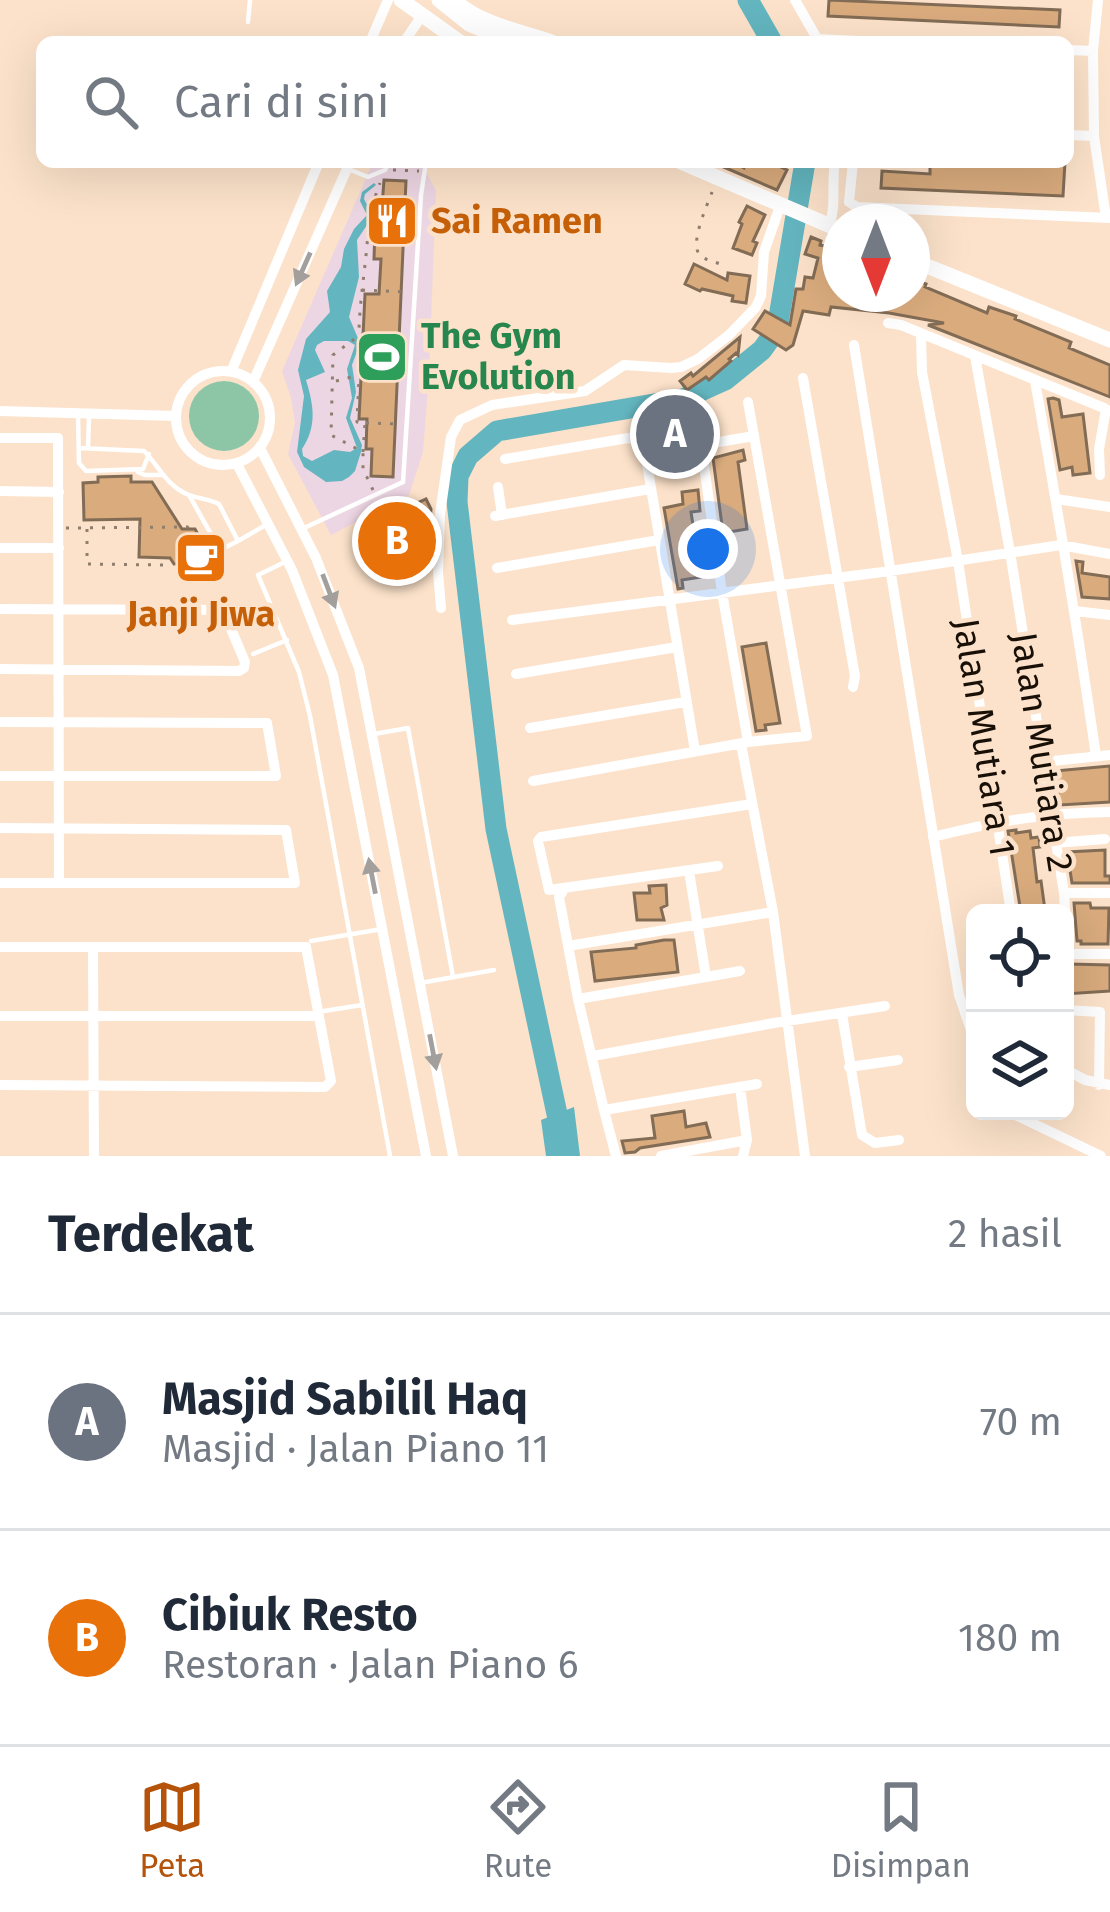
<!DOCTYPE html>
<html lang="id">
<head>
<meta charset="utf-8">
<style>
	body { margin:0; font-family:"Fira Sans",sans-serif; background:#f2f2f3; color:#1f2937 }
	.controls { position:absolute; right:36px; bottom:36px; display:grid; overflow:hidden; border-radius:18px; box-shadow:0 12px 48px #0002 }
	.controls button { width:108px; height:108px; display:grid; place-items:center; padding:0; border:0; border-bottom:3px solid #e0e1e3; background:#fff; color:#1f2937; font:60px sans-serif }
	.compass { position:absolute; left:822px; top:204px; width:108px; height:108px; border-radius:50%; background:#fff; box-shadow:0 12px 48px #0002; rotate:180deg }
	.you { position:absolute; left:708px; top:549px; width:42px; height:42px; margin:-30px; border:9px solid #fff; border-radius:50%; background:#1a73e8; box-shadow:0 0 0 18px #1a73e833 }
	.badge { display:grid; place-items:center; width:78px; height:78px; border-radius:50%; background:#b45309; color:#fff; font-size:39px; font-weight:700 }
	.pin { position:absolute; translate:-50% -50%; border:6px solid #fff; box-shadow:0 3px 12px #0006 }
	.list { margin:0; padding:0; list-style:none }
	h2 { display:flex; justify-content:space-between; align-items:center; height:156px; margin:0; padding:0 48px; font-size:51px }
	h2 small { font-size:39px; font-weight:400; color:#747a83 }
	.list li { display:grid; grid-template-columns:78px 1fr auto; gap:36px; align-items:center; box-sizing:border-box; height:216px; padding:0 48px; border-top:3px solid #e0e1e3 }
	.list b { display:block; font-size:45px; white-space:nowrap }
	.list p { margin:0; font-size:39px; white-space:nowrap; color:#747a83 }
	.list em { font-size:39px; font-style:normal; color:#747a83 }
	.icon { flex:none; width:66px; height:66px; fill:none; stroke:currentColor; stroke-width:2; stroke-linecap:round; stroke-linejoin:round }
	.map { position:relative; flex:none; width:1110px; height:1156px; overflow:hidden }
	.search { position:absolute; background:#fff; box-shadow:0 12px 48px #0002; left:36px; right:36px; top:36px; height:132px; display:flex; align-items:center; gap:30px; box-sizing:border-box; padding:0 42px; border-radius:18px; color:#747a83; font-size:45px }
	.sheet { height:588px; background:#fff }
	nav { display:flex; justify-content:space-around; align-items:center; box-sizing:border-box; height:168px; border-top:3px solid #e0e1e3; background:#fff; font-size:33px; color:#747a83 }
	nav a { display:grid; justify-items:center; gap:6px }
	nav .on { color:#b45309 }
	.map>svg:first-child { display:block }
	.commercial { fill:#edd6e3 }
	.green { fill:#8cc6a7 }
	.water { fill:#63b5bf; fill-rule:evenodd }
	.lines { fill:none; stroke-linecap:round; stroke-linejoin:round }
	.river { stroke:#63b5bf; stroke-width:21 }
	.building { fill:#d9ab7d; stroke:#826c56; stroke-width:3 }
	.path { stroke:#8f7d6d; stroke-width:3; stroke-dasharray:3 9; stroke-linecap:butt }
	.lane { stroke:#fff; stroke-width:4.5 }
	.street { stroke:#fff; stroke-width:10 }
	.secondary { stroke:#fff; stroke-width:15 }
	.oneway { fill:#a39f9c }
	.labels { text-anchor:middle; dominant-baseline:central; stroke-width:9; stroke-linejoin:round; paint-order:stroke }
	.food-label { font-size:36px; font-weight:bold; fill:#c56008; stroke:#fce2ca; text-anchor:start }
	.leisure-label { font-size:36px; font-weight:bold; fill:#27864d; stroke:#fce2ca; text-anchor:start }
	.street-label { font-size:36px; fill:#180f07; stroke:#fce2ca }
</style>
</head>
<body>
<div class="map">
<svg width="1110" height="1156" viewBox="0 0 1110 1156">
	<rect width="100%" height="100%" fill="#fce2ca"/>
	<path class="commercial" d="M373,162H421L436,191L429,375L423,452L409,495L331,535L288,454L295,423L291,398L282,371Z"/>
	<path class="green" d="M189 416a35 35 0 1 1 70 0a35 35 0 1 1-70 0Z"/>
	<path class="water" d="M374,183L376,185L365,194L364,199L373,216L357,240L359,277L349,317L360,343L352,365L356,392L350,418L362,445L361,452L355,471L349,477L342,481L326,482L304,467L297,452L304,396L298,370L306,339L330,312L327,291L341,267L344,249L354,229L367,215L360,201L362,192ZM324,341H348L355,345L347,369L352,398L346,418L357,448L350,452L334,450L312,461L303,456L302,449C317,426 314,406 306,380L325,372L315,350L317,345Z
		M574,1107L580,1156H546L541,1120Z"/>
	<g class="lines">
		<path class="river" d="M748,0L772,42
			M566,1156L496,829L457,502L458,476L468,456L497,431L683,399L725,380L762,350L777,329L805,162"/>
	</g>
	<path class="building" d="M829,0L1060,10L1059,27L828,16Z
		M712,162H733L744,168L747,162H770L787,170L777,190Z
		M930,162H1065L1063,196L881,188L882,171L930,174Z
		M384,180L406,181L393,477L371,476L372,449H366L367,419H359L365,294H379L381,259H374L375,229L376,206H382Z
		M747,206L765,215L753,241L757,243L752,255L733,248L742,224L739,222Z
		M811,237L821,241L820,245L834,248L832,254L840,257V294H912L917,281L926,284L925,287L987,313L989,307L1016,316L1015,319L1071,342L1069,348L1110,365V397L928,325L944,323L889,313L831,307L829,315L803,311L793,345L786,350L753,329L765,311L790,325L796,289H803L805,277L813,278L818,258L805,254Z
		M694,264L727,280L728,273L750,276L746,303L732,301L733,296L702,289L700,291L685,284Z
		M740,337L738,355L736,353L729,359L731,361L709,380L706,377L687,390L680,381L691,373L693,376Z
		M1053,398L1059,400L1062,417L1083,414L1090,473L1073,475L1072,467L1060,470L1048,399Z
		M699,418L701,435L653,443L650,438L648,426Z
		M743,450L745,460L738,462L747,529L723,533L713,458Z
		M131,476V482H152L182,529H195L214,563L174,564L170,558L139,557L140,519L84,520L83,483L98,482V477Z
		M698,490L700,511L691,512L701,577L682,580L683,588L678,589L664,508L683,504L682,492Z
		M426,499L431,509L428,550L388,568L384,559L375,563L361,532L370,528L367,520L387,512L389,516Z
		M1076,561L1083,562L1082,573L1110,577V599L1082,597Z
		M766,643L780,723L765,725L766,730L756,731L742,647Z
		M1110,766V802L1060,805L1054,771Z
		M1016,830V833L1030,831L1031,838L1039,837L1040,847L1033,848L1037,882L1041,881L1045,910L1021,913L1008,831Z
		M1105,850V876H1110V883H1072L1067,852Z
		M666,885L667,905L661,908L664,920H637L634,893H650L649,886Z
		M1074,903H1090L1091,908H1109L1108,944H1081V941H1077Z
		M664,940H674L678,972L595,981L591,952L636,948V945Z
		M1069,964L1110,965V991L1065,994V969H1069Z
		M684,1111L686,1127L706,1123L710,1137L640,1148L635,1152L625,1153L622,1141L655,1138L652,1116Z"/>
	<g class="lines">
		<path class="path" d="M393,170L419,171
			M712,192C707,206 689,244 700,255C705,260 713,261 720,264
			M369,230L374,224V200L380,183
			M362,290L407,292
			M336,381L355,376L403,378
			M366,423L399,424
			M363,452L365,423L357,422L361,334L359,330C360,297 366,265 368,232L413,234
			M373,490L363,469V452L331,435L333,355L361,334L406,336
			M66,528L188,527L194,523
			M87,529V564L165,565"/>
		<path class="lane" d="M248,22L250,0
			M348,169L368,177L385,170L389,162
			M78,416L79,463L86,471L143,469L149,454
			M79,448L144,451C159,466 167,487 189,495C200,499 209,499 219,504L238,541L264,526
			M88,448L89,418
			M138,472L145,475H162
			M189,495L220,550L238,541
			M302,529L403,482L421,195L426,162
			M287,561L258,575L299,672L310,716L390,1156
			M253,654L287,640
			M374,734L408,728L453,977
			M311,941L382,929
			M420,983L494,970
			M324,1011L362,1005"/>
		<path class="street" d="M795,0L819,42
			M1098,0L1093,51L1094,136L1106,218
			M818,39L879,42
			M370,42L388,0
			M404,42L423,14
			M1068,50L1093,51
			M1068,135L1094,136
			M853,162L849,202L857,207L1110,218
			M829,226C837,205 831,184 835,162
			M888,323L901,325L1104,408
			M921,335L922,372L958,561L1011,913
			M854,345L959,995L975,1042
			M975,356L1011,558L1064,893L1068,954
			M176 418a47 47 0 1 1 94 0a47 47 0 1 1-94 0Z
			M231,372L319,162
			M803,378L855,676L853,687
			M1035,381C1057,506 1078,630 1096,756
			M253,382L350,162
			M0,411L176,416
			M0,438H58L59,883
			M701,445L722,592L748,742
			M260,448L316,558L359,668L453,1156
			M648,454L754,436
			M505,459L628,438L638,440L644,446L695,751
			M237,464L292,570L333,675L426,1156
			M1100,475L1099,449L1106,409
			M498,487L502,515
			M0,491L59,492
			M1056,499L1110,507
			M495,516L650,489
			M0,548H59
			M497,568L659,540
			M441,608L438,572L440,514L451,437L460,420L492,405L585,391L624,365L671,368L681,367L698,359L729,335L756,307L761,296L764,252L780,206
			M0,609L223,610L245,662L244,668L239,671L0,669
			M1075,611L1110,615
			M512,620L890,571L1061,545L1110,554
			M516,674L677,647
			M0,722L267,723L276,776H0
			M530,728L685,702
			M741,744L773,912L805,1156
			M1043,762L1110,755
			M533,781L748,742L807,736L748,402
			M0,828L286,830L295,883H0
			M933,837C997,821 1044,813 1110,812
			M1055,843L1105,839
			M718,866L549,890L538,841L541,837L752,804
			M565,888L559,897L578,999
			M1064,893H1110
			M568,946L773,912
			M0,947H306L331,1081L325,1087L0,1085
			M93,947L94,1156
			M1065,954H1110
			M706,977L740,971
			M1065,1010L1100,1012L1099,1085
			M842,1014L862,1135L875,1143L899,1140
			M0,1016H319
			M593,1056L774,1023L885,1006
			M849,1067L898,1060
			M1065,1069L1085,1080L1110,1085
			M740,1087L747,1140
			M604,1110L578,999L706,977L689,871
			M1007,1111L1101,1156
			M616,1156L604,1110L757,1084
			M661,1156L747,1140L743,1156"/>
		<path class="secondary" d="M401,0L460,42
			M439,0L469,24L513,42
			M454,0C479,24 520,31 552,42
			M681,162L840,230
			M912,260L1110,340"/>
	</g>
	<defs><path id="oneway-solid" d="M-6-.8H1V-3.2L6.5 0L1 3.2V.8H-6Z" transform="scale(3)"/></defs>
	<g class="oneway">
		<use href="#oneway-solid" transform="translate(303 269) rotate(114)"/>
		<use href="#oneway-solid" transform="translate(329 591) rotate(69)"/>
		<use href="#oneway-solid" transform="translate(372 876) rotate(-101)"/>
		<use href="#oneway-solid" transform="translate(433 1052) rotate(79)"/>
	</g>
	<defs>
		<g id="restaurant-square" transform="scale(2.7)"><rect x="-9" y="-9" width="18" height="18" rx="4" fill="#e8710a" stroke="#fce2ca"/><path d="M-5-6h1v4h1v-4h1v4h1v-4h1v5L-1.5 .5V6h-2V.5L-5-1ZM5-6V6H3V1.5H1.5Q1.5-4 5-6Z" fill="#fff"/></g>
		<g id="stadium-square" transform="scale(2.7)"><rect x="-9" y="-9" width="18" height="18" rx="4" fill="#2e9e5b" stroke="#fce2ca"/><path d="M0-5a6.5 5 0 1 0 0 10a6.5 5 0 1 0 0-10ZM-3.5-1.8h7v3.6h-7Z" fill="#fff"/></g>
		<g id="cafe-square" transform="scale(2.7)"><rect x="-9" y="-9" width="18" height="18" rx="4" fill="#e8710a" stroke="#fce2ca"/><path d="M-5.5-4.5H6V0H3Q3 3.5 0 3.5H-2.5Q-5.5 3.5-5.5 0ZM3-3.2v2h1.7v-2ZM-6 4.5H4V6H-6Z" fill="#fff"/></g>
	</defs>
	<g fill-rule="evenodd">
		<use href="#restaurant-square" x="392" y="221"/>
		<use href="#stadium-square" x="382" y="357"/>
		<use href="#cafe-square" x="201" y="558"/>
	</g>
	<g class="labels">
		<g class="food-label">
			<text x="431" y="221">Sai Ramen</text>
			<text x="201" y="614" text-anchor="middle">Janji Jiwa</text>
		</g>
		<g class="leisure-label">
			<text x="421" y="336">The Gym<tspan x="421" dy="41">Evolution</tspan></text>
		</g>
		<g class="street-label">
			<text transform="translate(984 737) rotate(81)">Jalan Mutiara 1</text>
			<text transform="translate(1042 752) rotate(81)">Jalan Mutiara 2</text>
		</g>
	</g>
</svg>
<div class="controls">
<button><svg class="icon" aria-label="locate" viewBox="0 0 24 24"><circle cx="12" cy="12" r="6"/><path d="M12 2v4M12 18v4M2 12h4M18 12h4"/></svg></button>
<button><svg class="icon" aria-label="layers" viewBox="0 0 24 24"><path d="M12 4l9 5-9 5-9-5zM3 14l9 5 9-5"/></svg></button>
</div>
<svg class="compass" viewBox="-18 -18 36 36"><path d="M0-13l5 13h-10z" fill="#e53935"/><path d="M0 13l5-13h-10z" fill="#747a83"/></svg>
<div class="you"></div>
<div class="pin badge" style="left:675px;top:434px;background:#6b7280">A</div>
<div class="pin badge" style="left:397px;top:541px;background:#e8710a">B</div>
<div class="search"><svg class="icon" aria-label="search" viewBox="0 0 24 24"><circle cx="10" cy="10" r="6"/><path d="M15 15l6 6"/></svg>Cari di sini</div>
</div>
<section class="sheet">
<h2>Terdekat<small>2 hasil</small></h2>
<ul class="list">
<li><span class="badge" style="background:#6b7280">A</span><div><b>Masjid Sabilil Haq</b><p>Masjid · Jalan Piano 11</p></div><em>70 m</em></li>
<li><span class="badge" style="background:#e8710a">B</span><div><b>Cibiuk Resto</b><p>Restoran · Jalan Piano 6</p></div><em>180 m</em></li>
</ul>
</section>
<nav>
<a class="on"><svg class="icon" aria-label="map" viewBox="0 0 24 24"><path d="M3 6l6-2 6 2 6-2v14l-6 2-6-2-6 2zM9 4v14M15 6v14"/></svg>Peta</a>
<a><svg class="icon" aria-label="directions" viewBox="0 0 24 24"><path d="M12 3l9 9-9 9-9-9zM9 14v-3h6M13 9l2 2-2 2"/></svg>Rute</a>
<a><svg class="icon" aria-label="saved" viewBox="0 0 24 24"><path d="M7 4h10v16l-5-4-5 4z"/></svg>Disimpan</a>
</nav>
</body>
</html>
